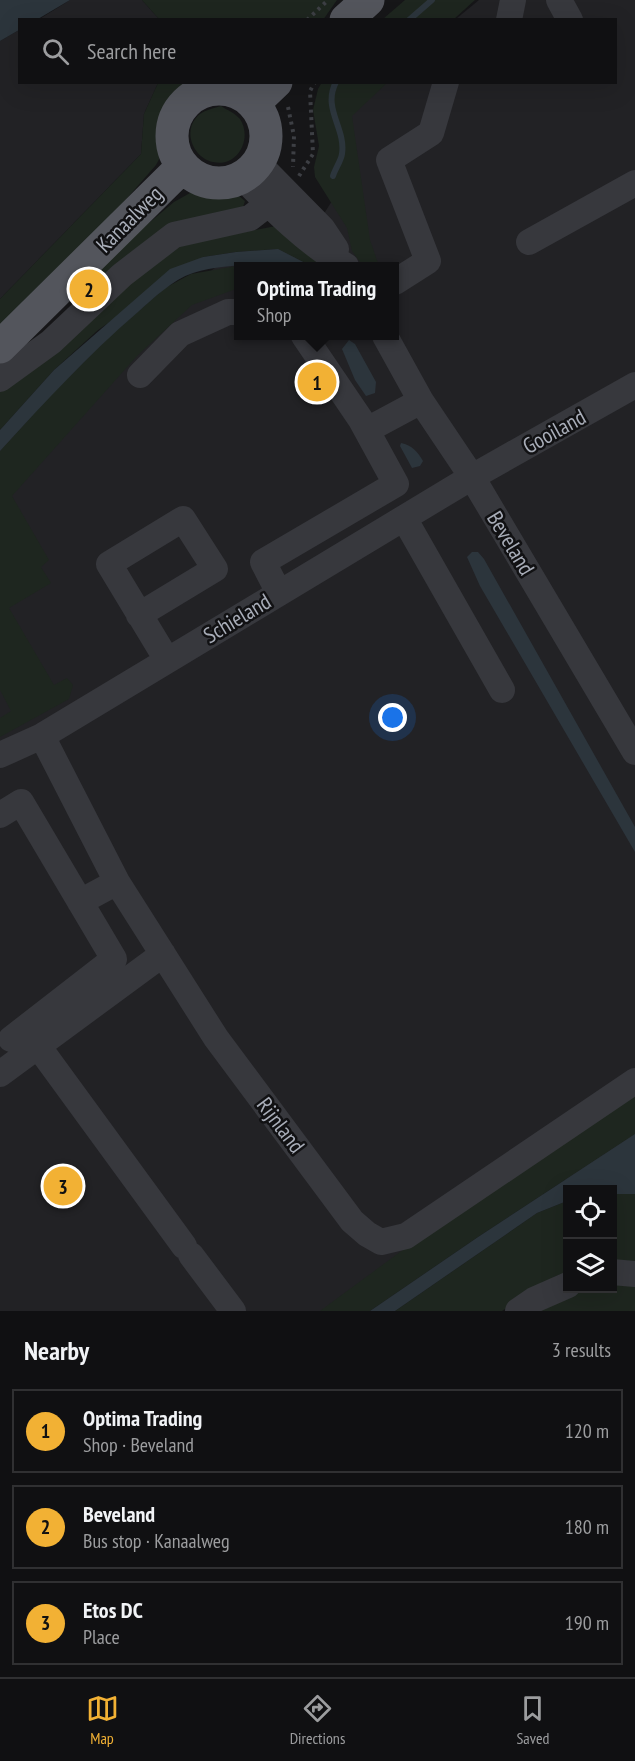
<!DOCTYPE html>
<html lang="en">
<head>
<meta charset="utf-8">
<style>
	body { margin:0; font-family:"PT Sans Narrow",sans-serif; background:#19191b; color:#f1f3f6 }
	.controls { position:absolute; right:18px; bottom:18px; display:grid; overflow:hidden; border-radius:0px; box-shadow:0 6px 24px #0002 }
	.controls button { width:54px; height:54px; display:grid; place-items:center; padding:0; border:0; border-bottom:2px solid #303032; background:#101012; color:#f1f3f6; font:30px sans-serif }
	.you { position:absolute; left:393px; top:718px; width:21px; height:21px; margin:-15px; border:4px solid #fff; border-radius:50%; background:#1a73e8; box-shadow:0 0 0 9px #1a73e833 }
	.badge { display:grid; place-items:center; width:39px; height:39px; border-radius:50%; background:#f2b134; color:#111; font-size:20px; font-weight:700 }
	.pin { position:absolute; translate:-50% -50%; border:3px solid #fff; box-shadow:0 2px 6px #0006 }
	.popup { position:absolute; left:234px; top:262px; width:165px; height:78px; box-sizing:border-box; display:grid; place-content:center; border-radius:0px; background:#101012; filter:drop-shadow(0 2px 4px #0005); font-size:20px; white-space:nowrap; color:#9c9d9f }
	.popup b { font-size:22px; color:#f1f3f6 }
	.popup::after { content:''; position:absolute; left:50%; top:100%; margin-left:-12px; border:12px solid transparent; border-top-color:#101012 }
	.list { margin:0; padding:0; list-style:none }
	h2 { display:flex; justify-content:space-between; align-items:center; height:78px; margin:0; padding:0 24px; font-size:26px }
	h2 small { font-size:20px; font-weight:400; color:#9c9d9f }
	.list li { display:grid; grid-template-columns:39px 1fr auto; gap:18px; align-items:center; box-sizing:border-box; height:84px; margin:0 12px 12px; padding:0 12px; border:2px solid #303032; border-radius:0px }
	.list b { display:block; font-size:22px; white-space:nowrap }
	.list p { margin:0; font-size:20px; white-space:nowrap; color:#9c9d9f }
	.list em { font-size:20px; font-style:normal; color:#9c9d9f }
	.icon { flex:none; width:33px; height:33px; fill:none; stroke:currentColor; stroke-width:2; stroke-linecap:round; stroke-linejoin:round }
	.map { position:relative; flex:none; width:635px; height:1311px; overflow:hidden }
	.search { position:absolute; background:#101012; box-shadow:0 6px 24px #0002; left:18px; right:18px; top:18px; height:66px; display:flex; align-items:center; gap:15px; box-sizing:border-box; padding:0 21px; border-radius:0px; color:#9c9d9f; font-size:22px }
	.sheet { height:366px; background:#101012 }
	nav { display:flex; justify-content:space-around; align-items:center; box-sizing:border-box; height:84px; border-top:2px solid #303032; background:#101012; font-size:16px; color:#9c9d9f }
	nav a { display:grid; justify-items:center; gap:3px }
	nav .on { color:#f2b134 }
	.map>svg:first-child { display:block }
	.built { fill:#222225; fill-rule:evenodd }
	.green { fill:#1e261f }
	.water { fill:#2c353c }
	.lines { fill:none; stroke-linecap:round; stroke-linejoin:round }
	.stream { stroke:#2c353c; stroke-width:6 }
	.path { stroke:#3d3f44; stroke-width:4; stroke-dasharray:3 4.5; stroke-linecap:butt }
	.minor { stroke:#37383d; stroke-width:26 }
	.major { stroke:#53555c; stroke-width:33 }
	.labels { text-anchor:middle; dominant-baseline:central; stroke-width:5; stroke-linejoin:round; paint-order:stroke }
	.street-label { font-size:22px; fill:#a8adb8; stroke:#111113 }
</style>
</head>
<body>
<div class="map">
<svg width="635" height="1311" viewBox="0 0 635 1311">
	<rect width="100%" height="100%" fill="#161618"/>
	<path class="built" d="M70,0H142L159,19L38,20Z
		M479,0H635V1165L527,1188L351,1311H0V430L236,252L278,249L325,212L354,166L348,113L383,83L616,82V20L456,19ZM239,266H395V336H239Z
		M19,30L20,82L158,83L144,114L141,154L0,299V41Z"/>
	<path class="green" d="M142,0H337L323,20L159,19Z
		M405,0H475L454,19H383Z
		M322,82L387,83L352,116L370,240L379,266H363L352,251L347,228L315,177L314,167L319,146L313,110L318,89Z
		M158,83H198L186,89L168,113L165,148L156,165L115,212L0,331V299L141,154L144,114Z
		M221,106C227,110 235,113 240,119C253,139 237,168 213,162C194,158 183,133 196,118C202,110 212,109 221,106Z
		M205,190L217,192L233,191L245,201L242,210L94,290L88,286L107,258L174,202L190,193Z
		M276,226L327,266H311L278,249L236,252L203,257L98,330L54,370L0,430V387L171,250L193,242Z
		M248,264L279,266H239V290L236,289L192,305L137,356L12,496L49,560L41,567L51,583L9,608L54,685L67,678L73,685L69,699L0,737V718L11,711L0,690V451L49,397L111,335L165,288L191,274Z
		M635,1092V1134L478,1237L370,1311H320L400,1252Z
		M612,1194H635V1264L613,1263Z
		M567,1201V1272L556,1276L502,1311H395L537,1213Z
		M613,1279L635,1280V1311H532L570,1289L612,1288Z"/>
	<path class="water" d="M0,0H70L38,19L20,20L19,30L0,41Z
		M278,249L311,266C271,267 233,261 193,273C172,280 154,298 138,312C88,355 44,403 0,451V430L54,370L170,269L203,257L236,252Z
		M349,340L355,344L376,382L375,393L366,396L355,380L342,349Z
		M401,443C412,445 418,452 423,461L420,466L412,468L400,446Z
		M472,552H478L484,559L635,827V852L480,586L467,557Z
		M635,1134V1194H613L612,1190H568L567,1201L537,1213L395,1311H370L478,1237Z"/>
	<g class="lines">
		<path class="stream" d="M409,20L432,0
			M333,176C335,169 341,161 342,154C346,128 322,109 336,82"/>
		<path class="path" d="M307,20L326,2
			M288,107L294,136L293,167
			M299,176L313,154L310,91L315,82"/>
		<path class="minor" d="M559,0L570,20
			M509,20L513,0
			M258,163L322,228L336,249
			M242,177C274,210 307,243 346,266
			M529,242L635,183
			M395,282L428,261L389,160L431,133L446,82
			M385,336L421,401L472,477L635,752
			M140,375L180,334L228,312H239
			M0,379L51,342L122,275L174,235L250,218L268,204
			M367,430L421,401
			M404,518L502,690
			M279,593L263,562L396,484L361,420L304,336
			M139,615L215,569L183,519L109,564L167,660
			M42,736L117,882L216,1038L352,1221L367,1234L381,1242L406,1236L635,1081
			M0,755L42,736L472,477L635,385
			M0,815L21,802L114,959L11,1039
			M80,902L117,882
			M38,1046L184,1246
			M0,1074L163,954
			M191,1255L233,1311
			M612,1272L635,1274
			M518,1311L534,1300L568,1285"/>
		<path class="major" d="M346,20L368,0
			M172 136a47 47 0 1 1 94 0a47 47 0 1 1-94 0Z
			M254,103L276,82
			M0,347L182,167"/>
	</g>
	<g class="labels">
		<g class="street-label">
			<text transform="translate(129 219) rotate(-45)">Kanaalweg</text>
			<text transform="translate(554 431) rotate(-29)">Gooiland</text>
			<text transform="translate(511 543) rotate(59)">Beveland</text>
			<text transform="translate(237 618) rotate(-31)">Schieland</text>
			<text transform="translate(281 1125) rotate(53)">Rijnland</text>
		</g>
	</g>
</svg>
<div class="controls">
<button><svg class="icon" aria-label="locate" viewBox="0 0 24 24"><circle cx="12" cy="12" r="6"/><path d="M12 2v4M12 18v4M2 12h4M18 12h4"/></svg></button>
<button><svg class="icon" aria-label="layers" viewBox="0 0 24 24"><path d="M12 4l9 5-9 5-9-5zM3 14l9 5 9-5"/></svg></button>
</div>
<div class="you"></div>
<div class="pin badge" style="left:317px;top:382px">1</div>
<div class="popup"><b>Optima Trading</b>Shop</div>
<div class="pin badge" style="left:89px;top:289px">2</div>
<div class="pin badge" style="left:63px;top:1186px">3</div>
<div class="search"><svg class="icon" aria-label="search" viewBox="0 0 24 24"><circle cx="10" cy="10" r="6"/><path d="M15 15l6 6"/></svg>Search here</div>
</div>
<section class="sheet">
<h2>Nearby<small>3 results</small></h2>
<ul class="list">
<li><span class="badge">1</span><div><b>Optima Trading</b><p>Shop · Beveland</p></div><em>120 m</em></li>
<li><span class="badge">2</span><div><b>Beveland</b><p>Bus stop · Kanaalweg</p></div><em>180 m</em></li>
<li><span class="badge">3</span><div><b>Etos DC</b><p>Place</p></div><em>190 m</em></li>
</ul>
</section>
<nav>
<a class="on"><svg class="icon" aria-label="map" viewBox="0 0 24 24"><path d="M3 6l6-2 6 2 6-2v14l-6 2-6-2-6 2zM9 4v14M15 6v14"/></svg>Map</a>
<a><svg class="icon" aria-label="directions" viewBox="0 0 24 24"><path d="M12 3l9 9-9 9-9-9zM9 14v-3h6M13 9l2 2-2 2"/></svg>Directions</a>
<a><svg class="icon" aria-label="saved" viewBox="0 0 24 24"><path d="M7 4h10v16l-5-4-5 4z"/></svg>Saved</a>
</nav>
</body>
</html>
